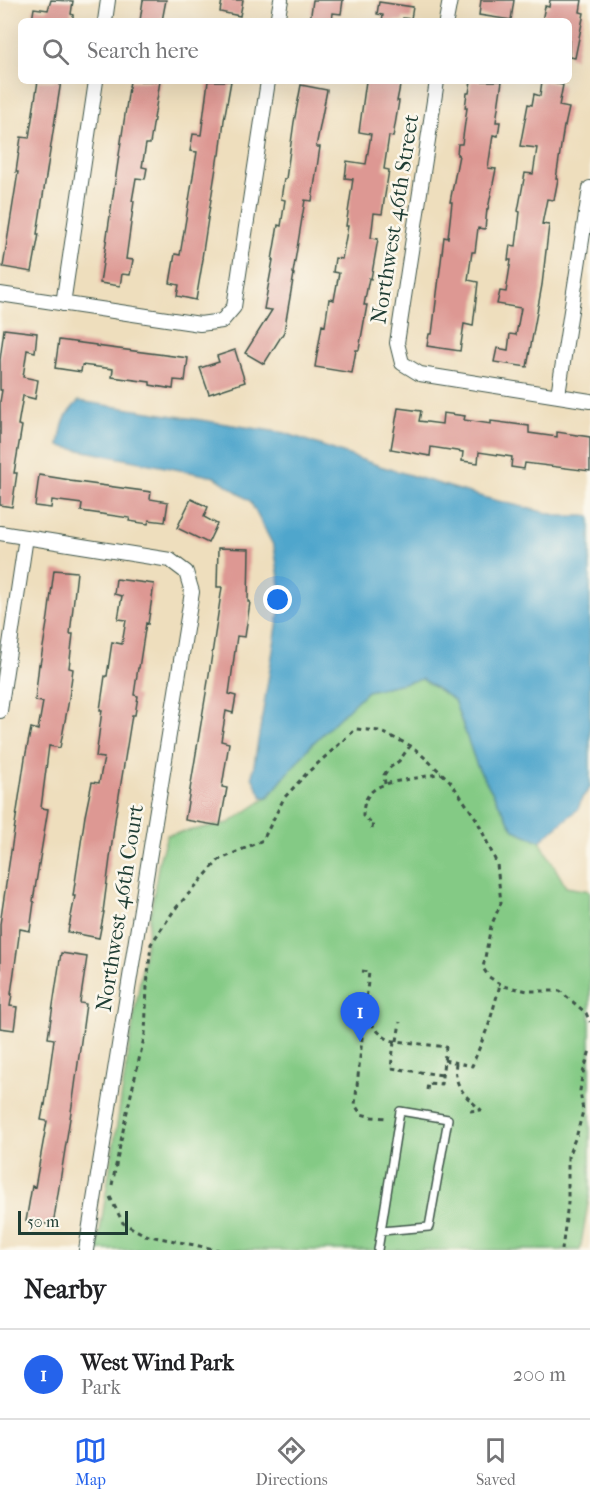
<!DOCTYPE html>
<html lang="en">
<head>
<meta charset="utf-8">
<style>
	body { margin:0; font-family:"IM FELL French Canon",serif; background:#f2f2f2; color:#202124 }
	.scale { position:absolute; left:18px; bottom:15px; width:110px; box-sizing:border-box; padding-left:6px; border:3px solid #1f3d34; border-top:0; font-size:16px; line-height:21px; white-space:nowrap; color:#1f3d34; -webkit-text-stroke:4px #fbf7ec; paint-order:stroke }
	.you { position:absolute; left:278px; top:600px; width:21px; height:21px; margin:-15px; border:4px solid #fff; border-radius:50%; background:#1a73e8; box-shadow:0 0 0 9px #1a73e833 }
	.badge { display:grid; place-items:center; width:39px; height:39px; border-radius:50%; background:#2563eb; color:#fff; font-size:20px; font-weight:700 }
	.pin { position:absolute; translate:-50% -50px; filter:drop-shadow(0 2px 3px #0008) }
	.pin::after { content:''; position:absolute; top:32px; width:21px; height:18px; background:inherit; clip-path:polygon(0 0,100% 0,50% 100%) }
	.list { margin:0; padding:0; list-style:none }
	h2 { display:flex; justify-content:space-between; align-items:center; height:78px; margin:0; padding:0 24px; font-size:26px }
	h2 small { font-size:20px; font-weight:400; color:#757577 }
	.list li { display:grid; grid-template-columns:39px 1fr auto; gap:18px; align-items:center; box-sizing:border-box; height:90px; padding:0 24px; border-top:2px solid #e0e0e0 }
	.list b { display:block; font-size:22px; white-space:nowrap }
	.list p { margin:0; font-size:20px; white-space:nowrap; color:#757577 }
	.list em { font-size:20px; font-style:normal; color:#757577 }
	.icon { flex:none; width:33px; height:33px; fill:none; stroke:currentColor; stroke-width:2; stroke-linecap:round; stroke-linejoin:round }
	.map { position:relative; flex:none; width:590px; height:1250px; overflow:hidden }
	.search { position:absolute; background:#fff; box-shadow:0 6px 24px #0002; left:18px; right:18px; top:18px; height:66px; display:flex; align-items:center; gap:15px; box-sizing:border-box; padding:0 21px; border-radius:9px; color:#757577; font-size:22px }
	.sheet { height:168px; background:#fff }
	nav { display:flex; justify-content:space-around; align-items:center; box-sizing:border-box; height:84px; border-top:2px solid #e0e0e0; background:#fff; font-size:16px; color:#757577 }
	nav a { display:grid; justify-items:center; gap:3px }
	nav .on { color:#2563eb }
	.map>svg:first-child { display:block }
	.green { fill:#84ca85; stroke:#52845c; stroke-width:1.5 }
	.water { fill:#4fa6cc; stroke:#377280; stroke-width:1.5 }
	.building { fill:#dd9893 }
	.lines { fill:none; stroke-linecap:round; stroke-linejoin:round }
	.service-casing { stroke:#3e5549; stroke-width:10 }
	.minor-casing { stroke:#3e5549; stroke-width:16 }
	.path { stroke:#3e5549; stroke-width:3; stroke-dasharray:4.5 4.5; stroke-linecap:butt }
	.service { stroke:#fff; stroke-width:7 }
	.minor { stroke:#fff; stroke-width:14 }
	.labels { text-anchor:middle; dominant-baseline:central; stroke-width:5; stroke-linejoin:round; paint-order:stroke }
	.street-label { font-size:22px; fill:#1f3d34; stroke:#fbf7ec }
</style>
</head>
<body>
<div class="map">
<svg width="590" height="1250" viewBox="0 0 590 1250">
	<rect width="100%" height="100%" fill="#fbf7ec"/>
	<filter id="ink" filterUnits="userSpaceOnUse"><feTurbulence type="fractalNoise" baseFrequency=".0167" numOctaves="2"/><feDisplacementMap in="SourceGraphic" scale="12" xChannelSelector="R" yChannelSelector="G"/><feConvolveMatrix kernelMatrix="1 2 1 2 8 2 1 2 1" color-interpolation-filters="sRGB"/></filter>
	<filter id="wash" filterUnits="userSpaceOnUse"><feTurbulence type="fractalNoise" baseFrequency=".008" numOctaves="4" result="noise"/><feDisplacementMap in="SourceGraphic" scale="24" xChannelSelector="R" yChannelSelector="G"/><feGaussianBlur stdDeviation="1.35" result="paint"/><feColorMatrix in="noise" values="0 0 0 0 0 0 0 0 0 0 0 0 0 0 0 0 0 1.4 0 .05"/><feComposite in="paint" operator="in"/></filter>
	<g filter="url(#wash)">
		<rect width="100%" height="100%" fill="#eedebd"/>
		<path class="green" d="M422,679L454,700L477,766L514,830L540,841L566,887L590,891V1192L580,1250H97L159,861L167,835L229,823L268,797L312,744L367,691Z"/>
		<path class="water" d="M79,401L285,433L380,466L486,498L560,516H590V788L582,798L578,809L540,841L514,830L477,766L454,700L422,679L367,691L312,744L268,797H262L252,777L282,596L274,547L250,501L215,477L59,446C62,426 63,415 79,401Z"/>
		<g id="blocks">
			<path class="building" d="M51,0L73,1L71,14L73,15V21H32L34,8L48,10Z
				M143,0H166L162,21H140Z
				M222,0H243L240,16L220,12Z
				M313,0H343L341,14L333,13L332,21H310Z
				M481,0H514L511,20L479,15Z
				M550,0H582L580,12L584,13L575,58L569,57V21H542L545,6L549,7Z
				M379,2L413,7L411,19L403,18V21H382L383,15L377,14Z
				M38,81H61L37,234H39L32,272L3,267L18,172H16L21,137L29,138Z
				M130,81H160L150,144H146L142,167L147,168L145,179L136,178L132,201H134L126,259L133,260L130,275L122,274L120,286L100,283Z
				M208,81H231L224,120L220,155H218L209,212L202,258L203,259L196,300L177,296L179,285L170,283L175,254L180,255L197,152L190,151L193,134L201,135Z
				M366,81H401L397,101H399L393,137L389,136L384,169L389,170L382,214L374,213L371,238L378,239L371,279L369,278L364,305H367L359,350H356L352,373L315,367L322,325L325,326L329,299L334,300L339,273L333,272L335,258L342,259L348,226H346L353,179L345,178L347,161L366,164L371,134L359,132Z
				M471,81H502L496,122H500L498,136L493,135L488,168L496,169L488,209H487L485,229L478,228L475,252H472L468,280L478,282L473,326L464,324L460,351L427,346L429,334H432L444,237L448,238L452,202H450L459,155H457L458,144H462L467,108H465L467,93H469Z
				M542,81L563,85L559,106L569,108L565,126H564L556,179H558L554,200L547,199L542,224L549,225L542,285L527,367L494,362L497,348L508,350L510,334L516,335L521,308L497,304L500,291L506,292L511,260H508L510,245L516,246L520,212L518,211L525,173L533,174L537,148L520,146L528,104L532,105L534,94L540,96Z
				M301,85L327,90L316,147H320L312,201L305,200L293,273L294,274L284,332L264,364L245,353L272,310L264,309L273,260H272L278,225L281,226L285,200L281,199L284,179H286L294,122Z
				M4,329L37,333L35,352L27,350L23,377L38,380L35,399L23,396L18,425L22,426L14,473H17L12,507L0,505V402L2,390H0V360Z
				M59,340L96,345V346L188,358L185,381L174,380L173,389L150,385V382L112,377L113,369L82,365L81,372L55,368Z
				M235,350L245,382L209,394L200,368L219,362L217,356Z
				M398,408L421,411L419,421L442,424L443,413L465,416L464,420L491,424V421L529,426V433L557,437V432L590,437V471L525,463L524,469L511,467L512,457L479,452L478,463L462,461L463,452L431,447L430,456L391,449Z
				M39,475L70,480V481L151,492L150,499L168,502L165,522L149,520L148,524L129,521L130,518L81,511L82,504L52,500L51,508L35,506Z
				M191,499L208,507L204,517L217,524L208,543L177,528Z
				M218,548L249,549L248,602H250L245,637L237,636L229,694L236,696L233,713L226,711L221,741L229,743L222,787L227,788L220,826L185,820L208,681L222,587H217Z
				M54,570L77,572L70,634H73L69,668L73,669L68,705L60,748L49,746L41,808L48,809L33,901L34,902L30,931L20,929L11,994H12L10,1006L17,1007L14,1030L0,1028V924L25,758L31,728L38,730L43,702L35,701L39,664L40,665L48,617Z
				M116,579L154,584L148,624L146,623L139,668H138L134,695L138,696L135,715H132L115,820L103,912H104L99,938L68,932L75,896H73L85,816L92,782L99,783L104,758L96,757L102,710H100L105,676H107L112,642L122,644L126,620L118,619L122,596L114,594Z
				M61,953L87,957L80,1003L86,1004L74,1093L53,1225L26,1221L32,1186L35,1187L47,1121L41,1120L44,1104L45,1105L54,1039L48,1038Z"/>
		</g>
	</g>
	<g filter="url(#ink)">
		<use href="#blocks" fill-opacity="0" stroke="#3e5549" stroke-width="1.5"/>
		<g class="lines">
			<g class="service-casing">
				<path id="service" d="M378,1250L381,1231L400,1111L448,1119L429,1227L381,1231"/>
			</g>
			<g class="minor-casing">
				<path id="minor" d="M105,21L108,0
					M277,21L281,0
					M446,21L450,0
					M437,81L397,343L402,363L420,374L590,401
					M0,294L200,324L222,321L234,307L268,81
					M63,304L96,81
					M558,395L590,188
					M0,533L170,560L186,572L192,592L86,1250
					M0,711L26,537"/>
			</g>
			<path class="path" d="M385,784L384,775L388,769L399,761L410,746
				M372,829L373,822L369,821L363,816C363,788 381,784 404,780C416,778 429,776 441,773
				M362,971L369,972L355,1105L361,1114L372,1117L387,1118
				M366,1016C373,1026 384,1042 397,1041L446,1047L441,1084L428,1083L427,1090
				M397,1041L400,1022
				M394,1042L391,1068L442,1075
				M444,1060L472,1066L489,1024L500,985
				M456,1063C453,1086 465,1096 481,1110L470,1111
				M112,1185L126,1116L145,1034L147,986L151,944L175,909L219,860L263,840L284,798L307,773L356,729L380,731L413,747L450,781L477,820L497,864L501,903L491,926L483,968L489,977L503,986L528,991H560L586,1013L590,1022
				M110,1197L123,1223L145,1235L219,1250
				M562,1250L568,1203V1156L577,1134L583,1111L580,1091L582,1076L590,1050"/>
			<use href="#service" class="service"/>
			<use href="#minor" class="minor"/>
		</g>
	</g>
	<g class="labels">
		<g class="street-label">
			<text transform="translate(395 219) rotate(-81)">Northwest 46th Street</text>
			<text transform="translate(120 908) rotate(-81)">Northwest 46th Court</text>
		</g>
	</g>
</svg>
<div class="scale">50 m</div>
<div class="you"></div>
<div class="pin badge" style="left:360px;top:1042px">1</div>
<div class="search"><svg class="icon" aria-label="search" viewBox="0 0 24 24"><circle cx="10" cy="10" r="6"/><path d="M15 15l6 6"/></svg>Search here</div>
</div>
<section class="sheet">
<h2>Nearby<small></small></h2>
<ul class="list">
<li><span class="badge">1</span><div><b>West Wind Park</b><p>Park</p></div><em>200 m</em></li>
</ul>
</section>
<nav>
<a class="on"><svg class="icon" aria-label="map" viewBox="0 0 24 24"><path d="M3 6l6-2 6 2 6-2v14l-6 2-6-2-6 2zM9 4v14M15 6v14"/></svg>Map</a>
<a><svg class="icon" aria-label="directions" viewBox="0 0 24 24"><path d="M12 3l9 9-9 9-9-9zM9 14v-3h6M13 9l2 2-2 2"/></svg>Directions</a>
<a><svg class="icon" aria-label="saved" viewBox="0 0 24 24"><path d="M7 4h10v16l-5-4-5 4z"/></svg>Saved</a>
</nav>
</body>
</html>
